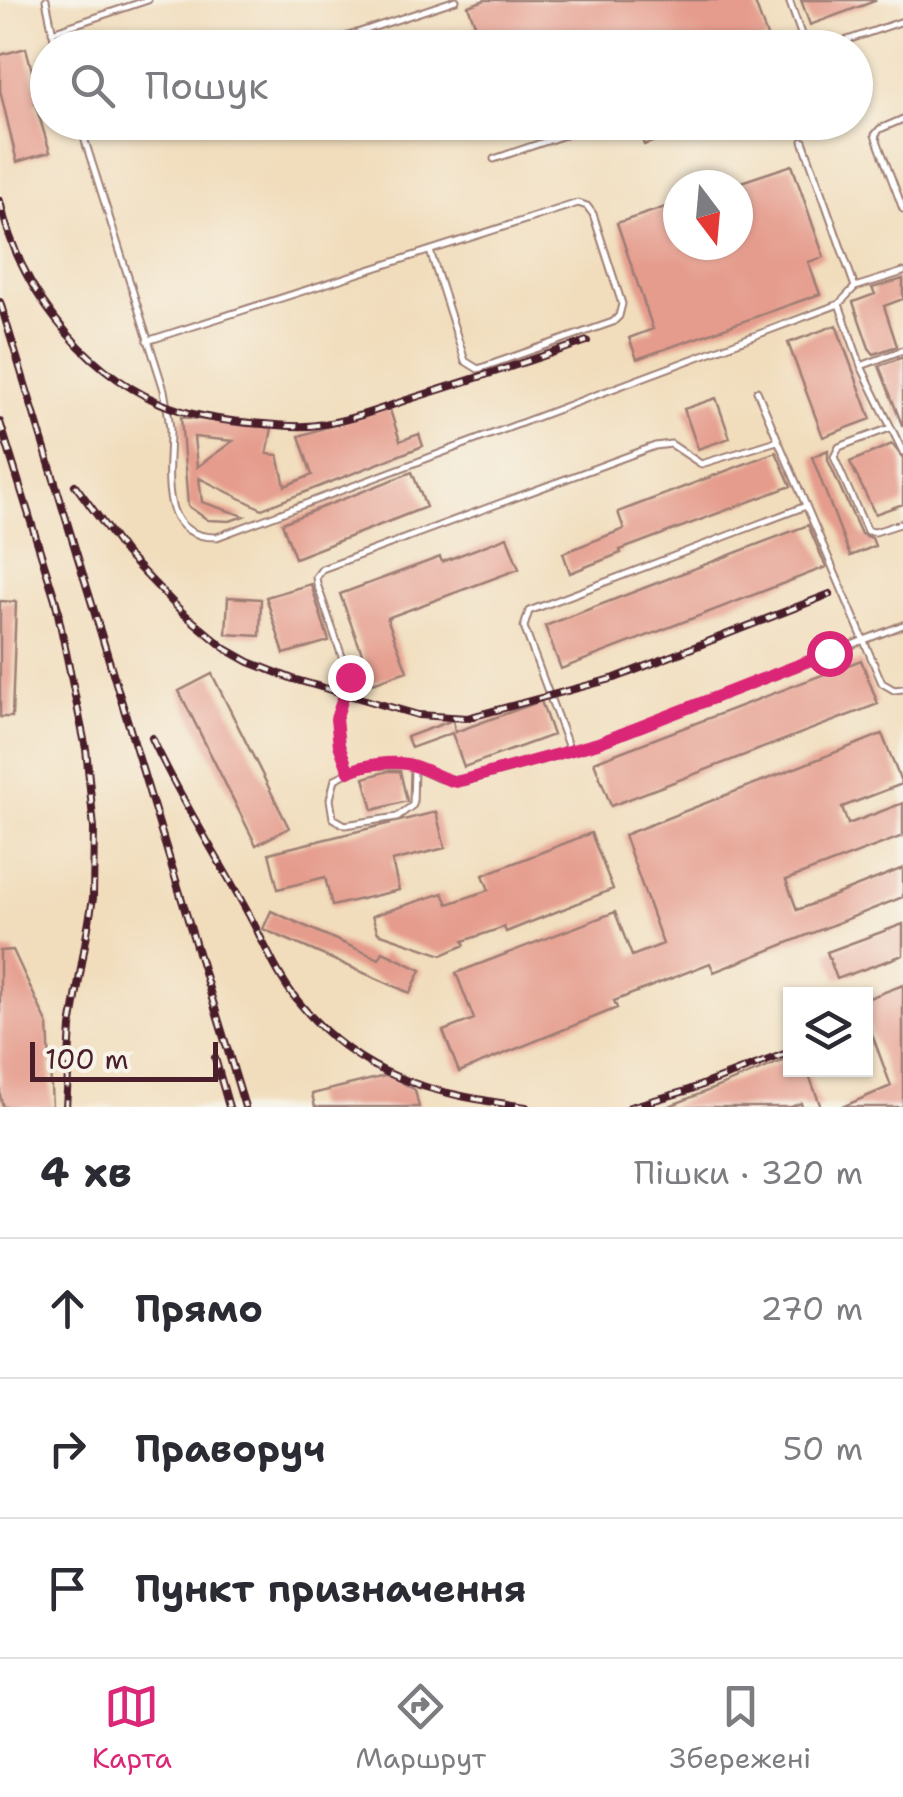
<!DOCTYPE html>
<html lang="uk">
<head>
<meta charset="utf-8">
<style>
	body { margin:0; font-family:"Shantell Sans",sans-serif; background:#f2f2f3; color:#2b2b33 }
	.controls { position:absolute; right:30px; bottom:30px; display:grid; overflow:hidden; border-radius:0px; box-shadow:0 2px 8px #0004 }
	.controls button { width:90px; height:90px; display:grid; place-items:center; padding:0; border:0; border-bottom:2px solid #e1e1e2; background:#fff; color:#2b2b33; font:50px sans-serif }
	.compass { position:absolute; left:663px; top:170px; width:90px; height:90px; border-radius:50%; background:#fff; box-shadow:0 2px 8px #0004; rotate:164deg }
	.scale { position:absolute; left:30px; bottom:25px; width:188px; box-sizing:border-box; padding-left:10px; border:5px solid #4a1f2b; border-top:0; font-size:28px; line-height:35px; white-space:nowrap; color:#4a1f2b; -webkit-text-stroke:8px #f7f3e8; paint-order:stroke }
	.stop { position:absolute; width:30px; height:30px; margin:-22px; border:8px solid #db2777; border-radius:50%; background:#fff }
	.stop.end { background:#db2777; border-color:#fff; box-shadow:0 2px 10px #0008 }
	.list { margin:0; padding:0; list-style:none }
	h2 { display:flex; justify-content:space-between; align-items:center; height:130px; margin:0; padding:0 40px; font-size:42px }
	h2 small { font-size:32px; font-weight:400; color:#7c7c81 }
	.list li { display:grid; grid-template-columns:65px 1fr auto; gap:30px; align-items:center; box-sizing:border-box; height:140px; padding:0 40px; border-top:2px solid #e1e1e2 }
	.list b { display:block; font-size:38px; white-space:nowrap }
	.list em { font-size:32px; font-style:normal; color:#7c7c81 }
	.icon { flex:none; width:55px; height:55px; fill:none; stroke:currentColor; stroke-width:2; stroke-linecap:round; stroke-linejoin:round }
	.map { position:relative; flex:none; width:903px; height:1107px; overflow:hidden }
	.search { position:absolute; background:#fff; box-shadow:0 2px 8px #0004; left:30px; right:30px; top:30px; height:110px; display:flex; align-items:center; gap:25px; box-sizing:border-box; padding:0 35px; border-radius:55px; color:#7c7c81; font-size:38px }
	.sheet { height:550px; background:#fff }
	nav { display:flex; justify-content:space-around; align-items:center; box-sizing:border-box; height:140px; border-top:2px solid #e1e1e2; background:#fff; font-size:28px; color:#7c7c81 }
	nav a { display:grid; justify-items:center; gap:5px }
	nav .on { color:#db2777 }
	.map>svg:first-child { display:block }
	.building { fill:#e59c8d; fill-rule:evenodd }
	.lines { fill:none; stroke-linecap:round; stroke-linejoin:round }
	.service-casing { stroke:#9e7e74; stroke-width:9 }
	.service { stroke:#fff; stroke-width:5 }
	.rail-casing { stroke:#4a1f2b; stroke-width:8 }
	.rail { stroke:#f7f3e8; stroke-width:4; stroke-dasharray:11; stroke-linecap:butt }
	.route { stroke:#db2777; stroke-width:12 }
</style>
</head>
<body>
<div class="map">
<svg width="903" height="1107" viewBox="0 0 903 1107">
	<rect width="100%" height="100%" fill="#f7f3e8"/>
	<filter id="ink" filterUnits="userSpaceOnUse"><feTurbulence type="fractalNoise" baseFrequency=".01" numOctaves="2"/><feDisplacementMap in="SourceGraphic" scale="20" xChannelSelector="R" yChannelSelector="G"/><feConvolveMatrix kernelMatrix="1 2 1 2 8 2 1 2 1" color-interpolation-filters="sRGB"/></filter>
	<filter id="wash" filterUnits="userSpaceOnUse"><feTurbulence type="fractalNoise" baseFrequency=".0048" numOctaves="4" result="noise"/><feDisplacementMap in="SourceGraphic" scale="40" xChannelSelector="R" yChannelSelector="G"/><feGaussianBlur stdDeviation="2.25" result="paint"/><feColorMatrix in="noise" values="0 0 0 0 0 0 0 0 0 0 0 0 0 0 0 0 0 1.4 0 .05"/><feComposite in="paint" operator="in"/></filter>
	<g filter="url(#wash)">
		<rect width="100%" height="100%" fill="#f1ddbc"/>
		<g id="blocks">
			<path class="building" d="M485,0H754L768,39L745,48H484L468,6Z
				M801,0H874L875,1L810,25Z
				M26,48L40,101L35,103L50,152L17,162L0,90V55Z
				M662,122H702V124L644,145L639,131Z
				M792,165L824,257L808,262L820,294L637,359L629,338L653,329L617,223L678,203V245H738V183Z
				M903,279V299L884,306L897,346L874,354L869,348L853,302L875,294L872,288Z
				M836,325L871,419L823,437L788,343Z
				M903,357V425H902L879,366Z
				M716,398L730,438L698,449L684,409Z
				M389,407L400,441L419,434L423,446L262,509L199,478L202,502L244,516L230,521L208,520L188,506L181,417L272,428L267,454L278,455L285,486L312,475L299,436ZM194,437L233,441L197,467Z
				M892,444L903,458V504L875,514L850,462Z
				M828,450V460L861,534L872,538L875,546L850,556L812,457Z
				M776,452L791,486L620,550L621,553L570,573L563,553L624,529L618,512Z
				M412,472L426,507L295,558L282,523Z
				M808,525L826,567L561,669L545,626Z
				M507,537L519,569L387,618L407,671L373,683L340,594L440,557L442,562Z
				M311,584L329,641L284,654L266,597Z
				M228,597L261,599L260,636L226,634Z
				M0,601L16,602L12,717H0Z
				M861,660L878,704L611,806L594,762Z
				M212,674L289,828L256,845L179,691Z
				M541,701L553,735L464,767L452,733L411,748L407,737L453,720L455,732Z
				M882,734L902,784L842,807L848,824L903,803V836L786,880L797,910L903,868V897L714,972L710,963L614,1001L617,1008L459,1072L443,1031L474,1019L456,973L615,912L632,956L663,944L624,835Z
				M388,771H400L407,801L373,810L364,778Z
				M436,812L445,848L392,861L399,890L332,906L325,877L278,889L269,853Z
				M591,833L613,889L506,932L504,927L463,941L465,945L442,955L378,933L372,916L443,893L448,904L489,890L483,875Z
				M271,911L379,959L383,952L421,970L410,993L263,929Z
				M903,924V955L837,979L827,952Z
				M13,950L48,1025L52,1107H3L0,1095V951Z
				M903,985V1107H842L891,1086L866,1018V999Z
				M790,1058V1070H807L821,1107H802L801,1103L791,1107H667Z
				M389,1075L415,1090L419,1107H315L312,1094Z"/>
		</g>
	</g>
	<g filter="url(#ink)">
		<use href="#blocks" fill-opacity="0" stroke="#9e7e74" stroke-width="2.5"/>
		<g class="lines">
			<g class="service-casing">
				<path id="service" d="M46,0L56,48
					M789,0L806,48
					M52,32L148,0
					M333,41L456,0
					M824,48L903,21
					M903,119L880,129L875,135L903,209
					M79,122L164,390C166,403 169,416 170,430C170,472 156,538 217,537L839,304L855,287L903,272
					M803,141L855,287
					M494,159L603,122
					M839,304L861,366L903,452
					M147,341L578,203L587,206L593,214L622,304L619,316L613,322L478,369L465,361L430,251
					M861,366L903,350
					M757,391L882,683L894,690L903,689
					M890,428L839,447L834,457L867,531L875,532L903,523
					M570,751L524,627L529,611L806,506
					M414,767L413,805L397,817L345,825L333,818L330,799L335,779L361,766L408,764L438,778L465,781L598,743L903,625
					M349,772L339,745L336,719L349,677L317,584L316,577L322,569L655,446L671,444L701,464L777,441"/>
			</g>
			<use href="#service" class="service"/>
			<g class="rail-casing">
				<path id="rail" d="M0,201C18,286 79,367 160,403C192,417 229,422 264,424C281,425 300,428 317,425C350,421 382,408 413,398C471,380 529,361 587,341
					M0,302L245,1107
					M0,422L59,612
					M75,485L125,553L182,612L226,649L249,662L293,679L418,715L467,718L615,678L830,594
					M55,599L86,749L94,828L93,898L71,1027L66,1107
					M152,738C180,799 216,854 248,913C264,942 276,974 297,1000C360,1079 431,1093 526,1107
					M215,1058L229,1107
					M630,1107L686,1091L790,1052"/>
			</g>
			<use href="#rail" class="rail"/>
		</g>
	</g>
	<g class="lines" filter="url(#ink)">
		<path class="route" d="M350,677L336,719L339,745L349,772C364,764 390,761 407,764C424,767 439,778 456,782L598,743L829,653"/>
	</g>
</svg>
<div class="controls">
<button><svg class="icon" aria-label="layers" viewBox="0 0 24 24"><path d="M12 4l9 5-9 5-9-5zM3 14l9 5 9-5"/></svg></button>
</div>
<svg class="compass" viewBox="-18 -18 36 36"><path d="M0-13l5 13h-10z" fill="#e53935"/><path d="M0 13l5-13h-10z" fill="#7c7c81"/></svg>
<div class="scale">100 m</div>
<div class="stop" style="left:829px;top:653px"></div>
<div class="stop end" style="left:350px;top:677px"></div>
<div class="search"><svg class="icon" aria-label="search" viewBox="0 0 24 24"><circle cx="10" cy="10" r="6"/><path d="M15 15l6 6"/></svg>Пошук</div>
</div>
<section class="sheet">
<h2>4 хв<small>Пішки · 320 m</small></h2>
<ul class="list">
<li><svg class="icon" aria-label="ahead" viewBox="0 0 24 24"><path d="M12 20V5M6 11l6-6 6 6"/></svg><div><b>Прямо</b></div><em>270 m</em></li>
<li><svg class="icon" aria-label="right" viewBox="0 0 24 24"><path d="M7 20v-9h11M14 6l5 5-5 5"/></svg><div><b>Праворуч</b></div><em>50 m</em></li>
<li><svg class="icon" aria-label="arrive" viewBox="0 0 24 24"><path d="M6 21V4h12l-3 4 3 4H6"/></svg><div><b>Пункт призначення</b></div></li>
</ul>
</section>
<nav>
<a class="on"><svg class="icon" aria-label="map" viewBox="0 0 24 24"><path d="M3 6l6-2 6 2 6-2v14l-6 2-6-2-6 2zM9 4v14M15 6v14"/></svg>Карта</a>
<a><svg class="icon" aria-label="directions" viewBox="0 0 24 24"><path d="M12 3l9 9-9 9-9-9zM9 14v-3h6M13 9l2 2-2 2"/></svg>Маршрут</a>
<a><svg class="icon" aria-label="saved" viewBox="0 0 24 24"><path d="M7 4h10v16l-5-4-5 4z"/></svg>Збережені</a>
</nav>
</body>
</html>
